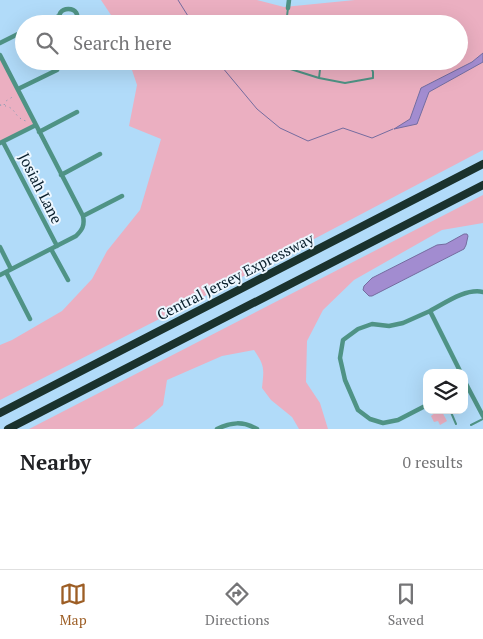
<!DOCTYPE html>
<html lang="en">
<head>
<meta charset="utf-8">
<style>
	body { margin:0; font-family:"PT Serif",serif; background:#f6f6f6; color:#202124 }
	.controls { position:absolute; right:15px; bottom:15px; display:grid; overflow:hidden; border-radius:10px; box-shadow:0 5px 20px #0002 }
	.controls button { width:45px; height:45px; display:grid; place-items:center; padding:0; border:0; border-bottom:1px solid #e0e0e0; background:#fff; color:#202124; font:25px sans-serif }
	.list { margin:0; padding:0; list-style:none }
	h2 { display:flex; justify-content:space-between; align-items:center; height:65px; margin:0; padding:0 20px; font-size:21px }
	h2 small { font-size:16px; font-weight:400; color:#757577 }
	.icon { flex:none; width:28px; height:28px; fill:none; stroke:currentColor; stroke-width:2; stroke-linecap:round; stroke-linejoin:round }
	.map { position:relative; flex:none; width:483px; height:429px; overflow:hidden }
	.search { position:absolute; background:#fff; box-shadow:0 5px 20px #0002; left:15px; right:15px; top:15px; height:55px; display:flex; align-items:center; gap:12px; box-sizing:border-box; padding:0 18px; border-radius:28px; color:#757577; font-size:19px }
	.sheet { height:140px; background:#fff }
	nav { display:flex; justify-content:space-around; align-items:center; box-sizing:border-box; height:70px; border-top:1px solid #e0e0e0; background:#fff; font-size:14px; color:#757577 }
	nav a { display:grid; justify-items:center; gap:2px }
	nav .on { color:#9d5e25 }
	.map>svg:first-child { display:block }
	.green { fill:#ebafc1 }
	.water { fill:#a28cd0; stroke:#756c9f }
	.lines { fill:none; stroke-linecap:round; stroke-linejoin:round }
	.stream { stroke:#756c9f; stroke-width:1 }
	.path { stroke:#7597af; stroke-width:1; stroke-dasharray:1 4; stroke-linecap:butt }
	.service { stroke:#4f9385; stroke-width:2 }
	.minor { stroke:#4f9385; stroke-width:4.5 }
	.motorway { stroke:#1a322d; stroke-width:8 }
	.labels { text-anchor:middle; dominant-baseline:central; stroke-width:4; stroke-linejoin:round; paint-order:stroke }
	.street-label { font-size:15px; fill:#0b202d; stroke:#edf7ff }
</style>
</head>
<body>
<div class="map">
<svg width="483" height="429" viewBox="0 0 483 429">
	<rect width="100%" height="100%" fill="#b1dbf9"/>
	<path class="green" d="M101,0H257L284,7L355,0H483V53L472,62L421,88L410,119L417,124L429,92L483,62V150L240,278L0,400V345L12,340L62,311L92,279L107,251L140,210L161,139L129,126L137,85L129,61H459V24H117Z
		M0,56L36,125L0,143Z
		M483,195V223L442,230L354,280L323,310L307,341L306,382L320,403L328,429H299L292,417L271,400L262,388C264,369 265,366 254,350L222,356L167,380L163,405L149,418L133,429H29Z
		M439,410H441L447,421L440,425L438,421L434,422L431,416Z"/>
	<path class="water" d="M483,53V62L429,92L417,124L394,129L410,119L421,88L472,62Z
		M464,234H467L468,236L466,245L464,249L372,296H369L363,290L364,286L372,278L437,245L446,244Z"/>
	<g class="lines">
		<path class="stream" d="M178,0L193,24
			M217,61L257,109L280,128L308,141L343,128L372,138L393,129"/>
		<path class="path" d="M0,105C19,107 11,116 26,121L27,124
			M4,105L6,101L14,96"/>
		<path class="service" d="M286,24L288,8
			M281,61V65L284,67L319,78L345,83L373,78V72L370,64C353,70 336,70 321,61
			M319,78L321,61
			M450,410L456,424
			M471,425L483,419"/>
		<path class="minor" d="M288,8L289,0
			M39,24L59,16
			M62,24C49,4 88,4 74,24
			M0,43L24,31
			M0,55L83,216C85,226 82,230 76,236L0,275
			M18,89L57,70
			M39,132L77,112
			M3,142L57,246
			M0,143L36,125
			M61,175L100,154
			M83,216L122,196
			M0,247L11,269
			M51,249L68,280
			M6,272L30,319
			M461,373L430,311C445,303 466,288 483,292
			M464,380L483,416
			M427,405L398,420L383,423L370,419L358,410L345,380L340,358L343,340L358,329L372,324L389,326L403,323L430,311
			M217,429C231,422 243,421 257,429"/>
		<path class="motorway" d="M0,413L483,164
			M8,429L483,185"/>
	</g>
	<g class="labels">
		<g class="street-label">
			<text transform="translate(41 188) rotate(63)">Josiah Lane</text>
			<text transform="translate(235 276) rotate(-27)">Central Jersey Expressway</text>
		</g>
	</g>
</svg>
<div class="controls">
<button><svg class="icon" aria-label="layers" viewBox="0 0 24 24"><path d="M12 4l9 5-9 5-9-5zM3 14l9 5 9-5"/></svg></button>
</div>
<div class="search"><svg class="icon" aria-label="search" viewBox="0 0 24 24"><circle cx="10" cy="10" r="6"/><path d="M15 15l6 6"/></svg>Search here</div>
</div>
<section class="sheet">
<h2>Nearby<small>0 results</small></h2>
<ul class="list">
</ul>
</section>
<nav>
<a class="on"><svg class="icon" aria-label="map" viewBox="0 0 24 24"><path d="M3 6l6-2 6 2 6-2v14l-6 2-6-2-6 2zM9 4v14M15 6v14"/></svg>Map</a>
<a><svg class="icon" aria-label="directions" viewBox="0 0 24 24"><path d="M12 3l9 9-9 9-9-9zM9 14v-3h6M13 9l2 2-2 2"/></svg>Directions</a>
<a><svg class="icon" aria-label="saved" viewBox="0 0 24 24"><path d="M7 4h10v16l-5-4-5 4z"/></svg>Saved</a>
</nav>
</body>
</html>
